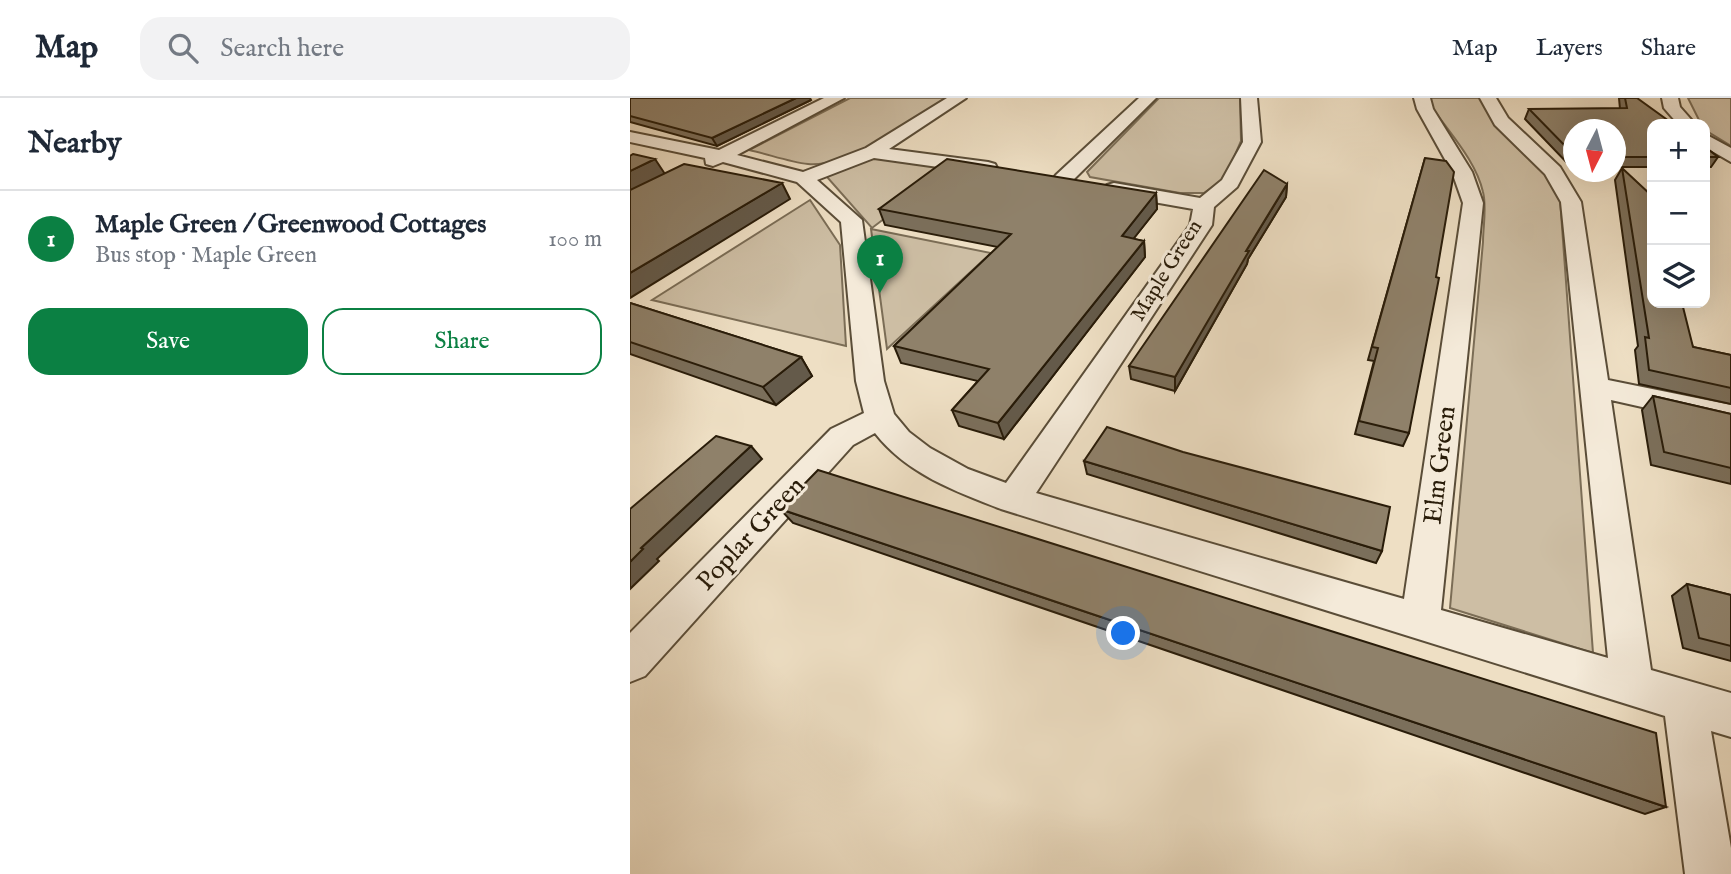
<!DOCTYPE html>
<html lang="en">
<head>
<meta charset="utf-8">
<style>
	body { margin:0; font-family:"IM FELL English",serif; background:#f2f2f3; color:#1f2937 }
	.controls { position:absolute; right:21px; top:21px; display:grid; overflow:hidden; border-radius:14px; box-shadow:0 7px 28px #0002 }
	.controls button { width:63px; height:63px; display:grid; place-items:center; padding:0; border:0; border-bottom:2px solid #e0e1e3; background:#fff; color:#1f2937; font:35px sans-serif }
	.compass { position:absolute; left:933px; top:21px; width:63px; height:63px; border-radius:50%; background:#fff; box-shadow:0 7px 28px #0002; rotate:186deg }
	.you { position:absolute; left:494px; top:536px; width:24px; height:24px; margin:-18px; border:5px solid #fff; border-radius:50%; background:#1a73e8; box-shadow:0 0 0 10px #1a73e833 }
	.badge { display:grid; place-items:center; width:46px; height:46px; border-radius:50%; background:#0b8043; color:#fff; font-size:23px; font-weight:700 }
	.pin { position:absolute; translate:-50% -58px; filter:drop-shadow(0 2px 4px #0008) }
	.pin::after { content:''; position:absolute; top:37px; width:24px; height:21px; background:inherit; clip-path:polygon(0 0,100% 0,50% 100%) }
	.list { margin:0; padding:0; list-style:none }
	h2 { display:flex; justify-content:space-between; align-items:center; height:91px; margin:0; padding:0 28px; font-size:30px }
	h2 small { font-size:23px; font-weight:400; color:#747a83 }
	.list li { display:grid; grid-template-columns:46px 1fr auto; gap:21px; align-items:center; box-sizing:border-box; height:98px; padding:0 28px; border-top:2px solid #e0e1e3 }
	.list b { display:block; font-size:26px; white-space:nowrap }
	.list p { margin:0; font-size:23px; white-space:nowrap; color:#747a83 }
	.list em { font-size:23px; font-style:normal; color:#747a83 }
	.actions { display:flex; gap:14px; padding:21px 28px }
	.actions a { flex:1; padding:16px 0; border:2px solid #0b8043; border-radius:21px; text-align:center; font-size:24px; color:#0b8043 }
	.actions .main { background:#0b8043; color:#fff }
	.icon { flex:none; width:38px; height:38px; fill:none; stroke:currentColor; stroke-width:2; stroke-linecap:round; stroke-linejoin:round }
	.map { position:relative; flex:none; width:1101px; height:776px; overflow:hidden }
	header { display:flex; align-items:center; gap:42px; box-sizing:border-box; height:98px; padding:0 35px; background:#fff; border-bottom:2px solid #e0e1e3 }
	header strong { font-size:33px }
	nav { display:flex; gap:38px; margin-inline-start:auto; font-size:24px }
	.search { width:490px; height:63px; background:#f2f2f3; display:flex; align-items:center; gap:18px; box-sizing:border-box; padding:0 24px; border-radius:21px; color:#747a83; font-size:26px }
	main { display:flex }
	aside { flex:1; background:#fff }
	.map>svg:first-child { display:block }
	.green { fill:#cdbea4; stroke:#7b6d56; stroke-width:2 }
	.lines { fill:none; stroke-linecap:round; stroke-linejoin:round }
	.street-casing { stroke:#5a4d38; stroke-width:4 }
	.street { fill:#f4ead9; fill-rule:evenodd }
	.wall { fill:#7b6f5b; stroke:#291c09; stroke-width:2 }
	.shaded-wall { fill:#645a4a; stroke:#291c09; stroke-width:2 }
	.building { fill:#8f816a; stroke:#291c09; stroke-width:2 }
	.labels { text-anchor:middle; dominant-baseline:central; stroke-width:6; stroke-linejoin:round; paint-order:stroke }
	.far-street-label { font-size:21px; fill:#291c09; stroke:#f4ead9 }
	.street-label { font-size:26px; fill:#291c09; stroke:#f4ead9 }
</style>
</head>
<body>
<header>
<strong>Map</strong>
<div class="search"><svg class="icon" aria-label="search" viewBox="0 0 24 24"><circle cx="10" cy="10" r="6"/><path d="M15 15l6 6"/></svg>Search here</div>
<nav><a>Map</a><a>Layers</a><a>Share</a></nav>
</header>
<main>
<aside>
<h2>Nearby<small></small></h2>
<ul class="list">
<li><span class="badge">1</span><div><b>Maple Green / Greenwood Cottages</b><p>Bus stop · Maple Green</p></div><em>100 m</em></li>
</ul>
<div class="actions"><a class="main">Save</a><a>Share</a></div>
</aside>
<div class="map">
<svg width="1101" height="776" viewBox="0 0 1101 776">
	<rect width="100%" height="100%" fill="#eedfc4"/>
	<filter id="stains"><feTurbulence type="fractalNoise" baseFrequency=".00286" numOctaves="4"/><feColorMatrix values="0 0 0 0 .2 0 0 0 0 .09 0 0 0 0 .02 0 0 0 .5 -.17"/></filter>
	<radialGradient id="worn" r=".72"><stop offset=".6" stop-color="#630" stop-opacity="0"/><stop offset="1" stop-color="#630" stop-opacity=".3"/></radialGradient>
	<path class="green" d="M220,0H321C287,21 220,70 178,66C159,64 138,56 119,52Z
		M529,0H610L611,43L595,80L574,95H550L460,79L457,74Z
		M796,0H850L867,24L909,65L930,101L963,555L820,510L853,144C853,129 857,109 853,94C845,59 814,30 796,0Z
		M1058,0H1101V48L1075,32V26H1071Z
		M249,56L322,69L242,130L197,79L216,67Z
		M180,102L210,147L216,248L22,202Z
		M241,131L361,155L257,251Z"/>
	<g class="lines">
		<g class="street-casing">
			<path id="street" d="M194,0H214L107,57L173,74L236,50L317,0H336L259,51L358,64L365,66L367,70L365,74L358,76L244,60L187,82L232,122L254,283L264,316L279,334L300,350L338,371L376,385L560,127L563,111L484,97L477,95L474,91L477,87L484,85L570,100L592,82L613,44L611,0H627L631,44L607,89L584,109L582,127L406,395L774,501L833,105L822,74L787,11L784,0H800L803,11L842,74L853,105L811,512L978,560L931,104L915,76L865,27L850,0H866L878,20L930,69L951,104L978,282L1101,307V329L981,302L1021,572L1101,595V639L1081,633L1101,750V776H1055L1035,618L371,411C325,393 277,376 245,335L223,347L15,578L0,584V535L201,331L234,315L226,283L211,124L167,84L93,64L83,68L76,66L75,60L0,44V34L89,52Z
				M509,0H526L440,85H426L423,81L426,77Z
				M1032,0H1048L1050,9L1065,26H1048L1034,10Z
				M1075,36L1101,50V64L1075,49Z"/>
		</g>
		<use href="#street" class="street"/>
	</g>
	<path class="wall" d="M0,0L181,2L87,48L0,24Z
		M989,0H1007L1022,26V69H985V32H943V70H942L895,21L899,11H990Z
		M1075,49L1088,59L1081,69H1075Z
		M795,60L779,335L773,348L725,336L744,263L738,262Z
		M992,70L1063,249L1101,257V306L1009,286L1005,252L1008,248L985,82Z
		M657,86L656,99L618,161L617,166L545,293L501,281L499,268Z
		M526,95L527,111L503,141L514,143L515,159L374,341L329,328L322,312L348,283L271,265L264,248L368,149L255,127L249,111Z
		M0,205L171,259L182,278L146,307L0,256Z
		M1023,298L1101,316V386L1021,367L1012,312Z
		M454,363L752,453L746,465L457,376Z
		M150,411L1036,709L1015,716L163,425Z
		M1057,486L1101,497V563L1053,550L1042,498Z"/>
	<path class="shaded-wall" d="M166,0H180L181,2L87,48L82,40Z
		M25,61L35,76L0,94V73Z
		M152,85L160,101L0,200V175Z
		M657,86L656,99L618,161L617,166L545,293V279L616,153Z
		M526,95L527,111L493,154L492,138Z
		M514,143L515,159L374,341L368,325Z
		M171,259L182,278L146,307L133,289Z
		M121,348L132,361L27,461L29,463L0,491V464L11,450Z"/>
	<path class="building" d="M0,0H166L82,40L0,18Z
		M995,0H1007L1043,26H1022V59H985V32H943V56L899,11L997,10Z
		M1075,49L1088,59H1075Z
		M3,56L25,61L0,73V58Z
		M795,60L816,63L824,74L806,179L809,180L779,335L729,323L748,250L742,249Z
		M317,61L526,95L492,138L514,143L368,325L322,312L359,271L264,248L381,136L249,111Z
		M54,66L152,85L0,175V92Z
		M992,70L1022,98V205H1052L1063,249L1101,257V290L1019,272L1015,239L1019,240Z
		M634,72L657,86L616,153H619L545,279L499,268Z
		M0,205L171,259L133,289L0,244Z
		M1023,298L1101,316V370L1034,354Z
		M477,329L553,354L760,409L752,453L454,363Z
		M86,338L121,348L11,450L13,451L0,464V411Z
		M188,372L1026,635L1036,709L150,411Z
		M1057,486L1101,497V548L1069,540Z"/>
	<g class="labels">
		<g class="far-street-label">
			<text transform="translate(537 173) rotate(-58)">Maple Green</text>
		</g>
		<g class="street-label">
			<text transform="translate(810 367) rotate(-83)">Elm Green</text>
			<text transform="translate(121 436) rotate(-47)">Poplar Green</text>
		</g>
	</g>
	<rect width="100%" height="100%" filter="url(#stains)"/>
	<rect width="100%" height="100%" fill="url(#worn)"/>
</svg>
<div class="controls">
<button>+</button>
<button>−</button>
<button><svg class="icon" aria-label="layers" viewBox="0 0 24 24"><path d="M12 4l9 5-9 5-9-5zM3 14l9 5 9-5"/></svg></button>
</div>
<svg class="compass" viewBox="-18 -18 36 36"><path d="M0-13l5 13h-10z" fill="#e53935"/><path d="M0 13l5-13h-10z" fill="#747a83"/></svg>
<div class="you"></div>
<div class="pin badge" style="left:250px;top:195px">1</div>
</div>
</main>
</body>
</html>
